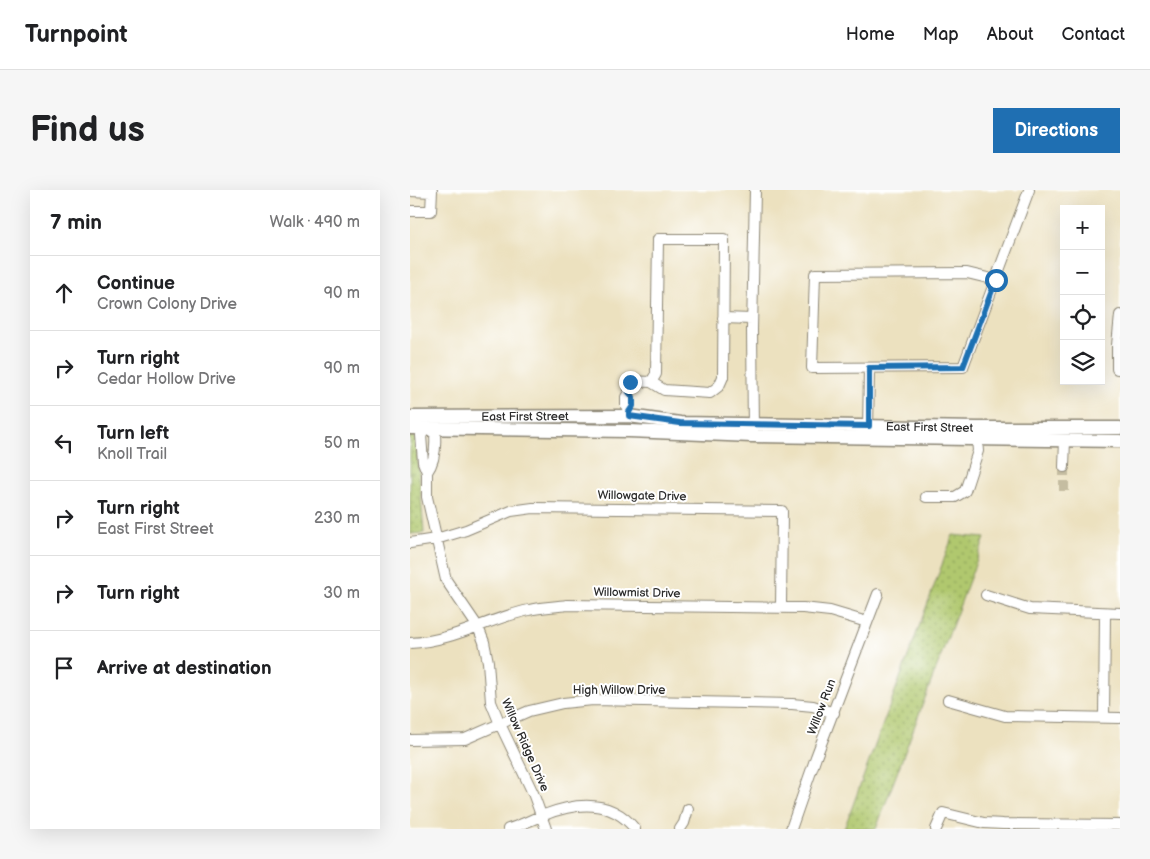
<!DOCTYPE html>
<html lang="en">
<head>
<meta charset="utf-8">
<style>
	body { margin:0; font-family:"Balsamiq Sans",sans-serif; background:#f6f6f6; color:#202124 }
	.controls { position:absolute; right:15px; top:15px; display:grid; overflow:hidden; border-radius:0px; box-shadow:0 5px 20px #0002 }
	.controls button { width:45px; height:45px; display:grid; place-items:center; padding:0; border:0; border-bottom:1px solid #e0e0e0; background:#fff; color:#202124; font:25px sans-serif }
	.stop { position:absolute; width:15px; height:15px; margin:-11px; border:4px solid #1f6fb2; border-radius:50%; background:#fff }
	.stop.end { background:#1f6fb2; border-color:#fff; box-shadow:0 1px 5px #0008 }
	.list { margin:0; padding:0; list-style:none }
	h2 { display:flex; justify-content:space-between; align-items:center; height:65px; margin:0; padding:0 20px; font-size:21px }
	h2 small { font-size:16px; font-weight:400; color:#757577 }
	.list li { display:grid; grid-template-columns:32px 1fr auto; gap:15px; align-items:center; box-sizing:border-box; height:75px; padding:0 20px; border-top:1px solid #e0e0e0 }
	.list b { display:block; font-size:19px; white-space:nowrap }
	.list p { margin:0; font-size:16px; white-space:nowrap; color:#757577 }
	.list em { font-size:16px; font-style:normal; color:#757577 }
	.icon { flex:none; width:28px; height:28px; fill:none; stroke:currentColor; stroke-width:2; stroke-linecap:round; stroke-linejoin:round }
	.map { position:relative; flex:none; width:710px; height:639px; overflow:hidden; border-radius:0px }
	header { display:flex; align-items:center; gap:30px; box-sizing:border-box; height:70px; padding:0 25px; background:#fff; border-bottom:1px solid #e0e0e0 }
	header strong { font-size:24px }
	nav { display:flex; gap:28px; margin-inline-start:auto; font-size:18px }
	.intro { display:flex; align-items:center; justify-content:space-between; box-sizing:border-box; height:120px; padding:0 30px }
	h1 { margin:0; font-size:35px }
	.button { padding:12px 22px; border-radius:0px; background:#1f6fb2; color:#fff; font-size:18px; font-weight:700 }
	main { display:flex; gap:30px; padding:0 30px }
	aside { flex:1; background:#fff; border-radius:0px; box-shadow:0 5px 20px #0002 }
	.map>svg:first-child { display:block }
	.park { fill:url(#park-dots); stroke:#6e7a4c }
	.lines { fill:none; stroke-linecap:round; stroke-linejoin:round }
	.minor-tunnel { stroke:#c5bda1; stroke-width:10; stroke-dasharray:10 5; stroke-linecap:butt }
	.minor-casing { stroke:#8c8675; stroke-width:12 }
	.major-casing { stroke:#8c8675; stroke-width:15 }
	.minor { stroke:#fff; stroke-width:10 }
	.major { stroke:#fff; stroke-width:12 }
	.route { stroke:#1f6fb2; stroke-width:6 }
	.labels { text-anchor:middle; dominant-baseline:central; stroke-width:4; stroke-linejoin:round; paint-order:stroke }
	.street-label { font-size:12px; fill:#2b2b2b; stroke:#fff }
</style>
</head>
<body>
<header>
<strong>Turnpoint</strong>
<nav><a>Home</a><a>Map</a><a>About</a><a>Contact</a></nav>
</header>
<div class="intro"><h1>Find us</h1><a class="button">Directions</a></div>
<main>
<aside>
<h2>7 min<small>Walk · 490 m</small></h2>
<ul class="list">
<li><svg class="icon" aria-label="ahead" viewBox="0 0 24 24"><path d="M12 20V5M6 11l6-6 6 6"/></svg><div><b>Continue</b><p>Crown Colony Drive</p></div><em>90 m</em></li>
<li><svg class="icon" aria-label="right" viewBox="0 0 24 24"><path d="M7 20v-9h11M14 6l5 5-5 5"/></svg><div><b>Turn right</b><p>Cedar Hollow Drive</p></div><em>90 m</em></li>
<li><svg class="icon" aria-label="left" viewBox="0 0 24 24"><path d="M17 20v-9H6M10 6l-5 5 5 5"/></svg><div><b>Turn left</b><p>Knoll Trail</p></div><em>50 m</em></li>
<li><svg class="icon" aria-label="right" viewBox="0 0 24 24"><path d="M7 20v-9h11M14 6l5 5-5 5"/></svg><div><b>Turn right</b><p>East First Street</p></div><em>230 m</em></li>
<li><svg class="icon" aria-label="right" viewBox="0 0 24 24"><path d="M7 20v-9h11M14 6l5 5-5 5"/></svg><div><b>Turn right</b></div><em>30 m</em></li>
<li><svg class="icon" aria-label="arrive" viewBox="0 0 24 24"><path d="M6 21V4h12l-3 4 3 4H6"/></svg><div><b>Arrive at destination</b></div></li>
</ul>
</aside>
<div class="map">
<svg width="710" height="639" viewBox="0 0 710 639">
	<defs>
		<pattern id="park-dots" width="8" height="8" patternUnits="userSpaceOnUse" patternTransform="scale(1.25)"><rect width="8" height="8" fill="#b0c86e"/><path d="M2 2h.1M6 6h.1" fill="none" stroke="#8fa35b" stroke-width="1.8" stroke-linecap="round"/></pattern>
	</defs>
	<rect width="100%" height="100%" fill="#fff"/>
	<filter id="ink" filterUnits="userSpaceOnUse"><feTurbulence type="fractalNoise" baseFrequency=".02" numOctaves="2"/><feDisplacementMap in="SourceGraphic" scale="10" xChannelSelector="R" yChannelSelector="G"/><feConvolveMatrix kernelMatrix="1 2 1 2 8 2 1 2 1" color-interpolation-filters="sRGB"/></filter>
	<filter id="wash" filterUnits="userSpaceOnUse"><feTurbulence type="fractalNoise" baseFrequency=".0096" numOctaves="4" result="noise"/><feDisplacementMap in="SourceGraphic" scale="20" xChannelSelector="R" yChannelSelector="G"/><feGaussianBlur stdDeviation="1.12" result="paint"/><feColorMatrix in="noise" values="0 0 0 0 0 0 0 0 0 0 0 0 0 0 0 0 0 1.4 0 .05"/><feComposite in="paint" operator="in"/></filter>
	<g filter="url(#wash)">
		<rect width="100%" height="100%" fill="#ece1bf"/>
		<path class="park" d="M0,245L6,249L14,343L0,344Z
			M543,345L575,348L466,639H434Z"/>
	</g>
	<g filter="url(#ink)">
		<g class="lines">
			<path class="minor-tunnel" d="M654,301V277"/>
			<g class="minor-casing">
				<path id="minor" d="M0,1L22,2
					M0,21H21L22,0
					M586,90L557,83L405,84L402,178L553,177L619,0
					M710,125L707,155V179H710
					M313,128L342,129
					M219,226V222L216,216V207L219,202L220,191L241,192L254,200L300,203L309,196L313,187L314,49H248L246,184L241,192
					M343,240L342,140L345,0
					M458,242L459,178
					M654,277L655,250
					M17,282C25,271 26,258 25,244L18,238L11,245L13,272L17,282V307L36,390L68,437L74,452L78,472L81,512L90,534L123,603L136,639
					M516,307H545L555,301L568,261L567,250
					M0,353L26,349L56,340L101,321L123,318L372,321L371,417
					M576,405L620,419L710,423
					M0,453C44,451 77,429 119,420C131,417 144,417 157,415L393,418L420,421L457,432
					M538,510L595,526L710,528
					M694,528L695,423
					M0,550L55,549L119,521L153,513L183,510L382,514L403,516L424,523
					M98,639C110,636 122,629 134,625C167,612 201,609 225,639
					M270,639L274,633L278,619
					M381,639L406,567L468,404
					M526,639L533,623L574,633L593,634L710,635"/>
			</g>
			<g class="major-casing">
				<g id="major">
					<path id="s1" d="M0,227L219,226L270,233L567,238H710"/>
					<path d="M0,238L219,241L342,246L710,251"/>
				</g>
			</g>
			<use href="#minor" class="minor"/>
			<use href="#major" class="major"/>
		</g>
	</g>
	<g class="lines" filter="url(#ink)">
		<path class="route" d="M220,192L219,202L223,207V216L219,222V226L270,233L459,236V178L553,177L586,90"/>
	</g>
	<g class="labels">
		<g class="street-label">
			<text stroke="none"><textPath href="#s1" startOffset="115">East First Street</textPath></text>
			<text stroke="none"><textPath href="#s1" startOffset="520">East First Street</textPath></text>
			<text transform="translate(232 306) rotate(1)">Willowgate Drive</text>
			<text transform="translate(227 403) rotate(1)">Willowmist Drive</text>
			<text x="209" y="500">High Willow Drive</text>
			<text transform="translate(412 517) rotate(-69)">Willow Run</text>
			<text transform="translate(115 555) rotate(66)">Willow Ridge Drive</text>
		</g>
	</g>
</svg>
<div class="controls">
<button>+</button>
<button>−</button>
<button><svg class="icon" aria-label="locate" viewBox="0 0 24 24"><circle cx="12" cy="12" r="6"/><path d="M12 2v4M12 18v4M2 12h4M18 12h4"/></svg></button>
<button><svg class="icon" aria-label="layers" viewBox="0 0 24 24"><path d="M12 4l9 5-9 5-9-5zM3 14l9 5 9-5"/></svg></button>
</div>
<div class="stop" style="left:586px;top:90px"></div>
<div class="stop end" style="left:220px;top:192px"></div>
</div>
</main>
</body>
</html>
